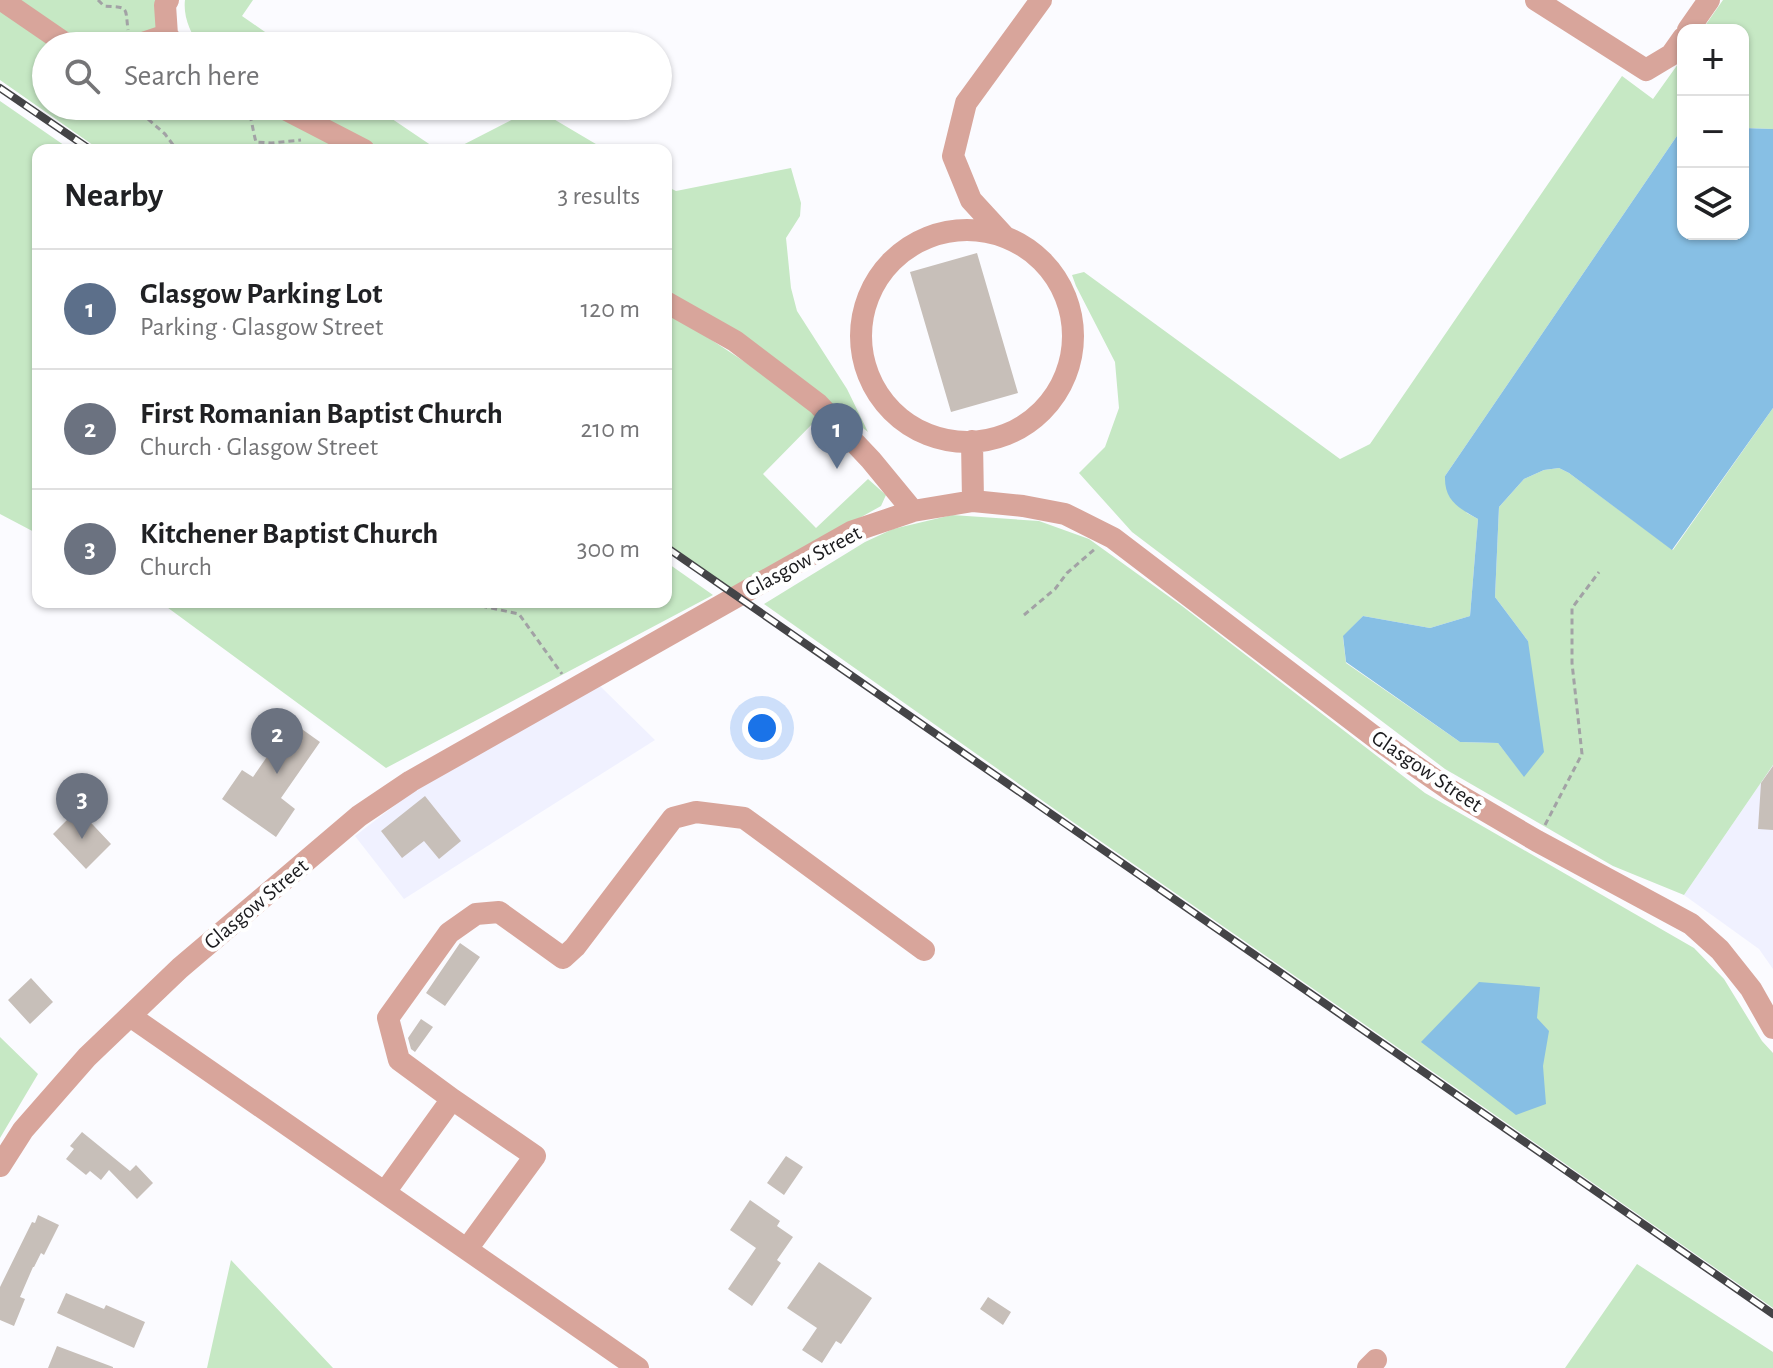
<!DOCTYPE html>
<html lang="en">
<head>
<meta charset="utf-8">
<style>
	body { margin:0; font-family:"Alegreya Sans",sans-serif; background:#f6f6f6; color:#202124 }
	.controls { position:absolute; right:24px; top:24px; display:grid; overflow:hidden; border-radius:16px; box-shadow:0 2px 6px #0004 }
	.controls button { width:72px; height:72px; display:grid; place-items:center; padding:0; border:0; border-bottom:2px solid #e0e0e0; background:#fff; color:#202124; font:40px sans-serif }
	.you { position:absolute; left:762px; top:728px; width:28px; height:28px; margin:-20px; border:6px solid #fff; border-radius:50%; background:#1a73e8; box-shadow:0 0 0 12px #1a73e833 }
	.badge { display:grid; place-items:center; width:52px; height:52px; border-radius:50%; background:#0f766e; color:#fff; font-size:26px; font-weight:700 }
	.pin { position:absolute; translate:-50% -66px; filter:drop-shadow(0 2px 4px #0008) }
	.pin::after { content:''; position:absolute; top:42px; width:28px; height:24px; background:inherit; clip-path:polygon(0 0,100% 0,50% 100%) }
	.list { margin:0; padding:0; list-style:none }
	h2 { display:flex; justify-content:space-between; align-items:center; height:104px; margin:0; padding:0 32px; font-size:34px }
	h2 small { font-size:26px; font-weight:400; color:#757577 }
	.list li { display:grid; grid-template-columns:52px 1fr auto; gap:24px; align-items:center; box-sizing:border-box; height:120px; padding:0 32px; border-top:2px solid #e0e0e0 }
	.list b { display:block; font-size:30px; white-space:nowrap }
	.list p { margin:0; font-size:26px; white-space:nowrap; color:#757577 }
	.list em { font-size:26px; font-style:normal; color:#757577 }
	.icon { flex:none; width:44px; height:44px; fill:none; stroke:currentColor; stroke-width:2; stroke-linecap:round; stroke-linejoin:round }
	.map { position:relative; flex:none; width:1773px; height:1368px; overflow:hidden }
	.search { position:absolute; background:#fff; box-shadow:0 2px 6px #0004; left:32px; top:32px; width:640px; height:88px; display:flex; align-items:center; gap:20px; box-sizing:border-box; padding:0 28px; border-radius:44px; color:#757577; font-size:30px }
	.panel { position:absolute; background:#fff; box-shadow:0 2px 6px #0004; left:32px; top:144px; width:640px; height:464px; border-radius:16px }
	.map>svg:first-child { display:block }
	.built { fill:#f0f1ff }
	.green { fill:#c6e8c4 }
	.water { fill:#87bfe4 }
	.building { fill:#c7bfb9 }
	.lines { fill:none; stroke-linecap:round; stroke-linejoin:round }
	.path { stroke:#a2a2a5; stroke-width:3; stroke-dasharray:6 4; stroke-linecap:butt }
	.minor { stroke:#d8a59b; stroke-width:22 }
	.rail-casing { stroke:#444447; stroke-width:8 }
	.rail { stroke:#fff; stroke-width:5; stroke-dasharray:15; stroke-linecap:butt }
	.labels { text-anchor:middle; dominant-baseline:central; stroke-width:8; stroke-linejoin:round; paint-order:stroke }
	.street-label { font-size:22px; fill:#1b1b1e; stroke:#fff }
</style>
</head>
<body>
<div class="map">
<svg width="1773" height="1368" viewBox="0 0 1773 1368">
	<rect width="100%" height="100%" fill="#fbfbff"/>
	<path class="built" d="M599,685L655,740L404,899L355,836L416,789Z
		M1773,765V969L1759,949L1684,895Z"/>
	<path class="green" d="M0,0H163L165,46H46V106H268L354,150H100L0,80Z
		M185,0H253L242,16L285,46H202C190,36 183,15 185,0Z
		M1723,0H1773V129L1743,128V30H1702Z
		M1683,57V127L1445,476L1467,513L1478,519L1470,616L1430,628L1363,616L1343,637L1346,663L1460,742L1498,743L1524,776L1528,641L1495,597L1499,507L1524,479L1544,470L1559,468L1569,473L1673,550L1773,408V765L1684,895L1613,866L1445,769L1132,532L1079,473L1105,447L1119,408L1115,362L1076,286L1072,275L1084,272L1340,459L1370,444L1622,76L1653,99Z
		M0,101L71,150H38V534L0,514Z
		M299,106H373L438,150H382Z
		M535,108L606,150H453Z
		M791,168L801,203L800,216L786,238L791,288L797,311L847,389L868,432L832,404L666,293V186L676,191Z
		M666,310L806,402L820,416L763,474L816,528L868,479L886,495L881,506L732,589L666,543Z
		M952,515L1039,521L1089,539L1182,606L1425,793L1694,948L1724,979L1762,1041L1773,1053V1308L1070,820L764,604L865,542L893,529Z
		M666,562L713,595L386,768L160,602H666Z
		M0,1037L38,1074L0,1138Z
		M231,1260L333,1368H207Z
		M1637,1264L1773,1352V1368H1565Z"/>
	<path class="water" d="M1683,127V234H1743V128L1773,129V408L1672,550L1569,473L1559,468L1544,470L1524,479L1499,507L1495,597L1528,641L1544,752L1524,777L1498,743L1460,742L1346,662L1343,636L1363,616L1430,628L1470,616L1478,519C1459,508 1444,501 1445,476Z
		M1479,982L1540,987L1537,1018L1549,1031L1543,1066L1546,1104L1516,1115L1421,1042Z"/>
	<path class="building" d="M977,253L1018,393L951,412L910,272Z
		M275,710L320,742L281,798L295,809L276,837L222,799L242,770L253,777L271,751L254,740Z
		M1773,766V830L1758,829L1761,783Z
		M425,796L461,841L439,859L424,841L402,858L381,831Z
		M78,809L111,844L86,869L53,834Z
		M460,943L480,957L445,1006L426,993Z
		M31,978L53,1002L30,1024L8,1000Z
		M421,1019L433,1027L415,1052L411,1049L408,1038Z
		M82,1132L130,1171L136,1165L153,1183L137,1199L109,1170L101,1180L90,1171L86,1175L66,1159L74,1149L70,1146Z
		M786,1156L803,1167L784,1195L767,1183Z
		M750,1200L780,1221L777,1226L793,1237L777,1260L781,1263L752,1306L728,1289L756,1248L730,1230Z
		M38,1215L59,1225L44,1255L41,1253L34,1267H33L20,1297L25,1299L14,1326L0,1320V1287L32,1222L35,1223Z
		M819,1262L872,1298L841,1344L836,1341L822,1363L802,1350L817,1328L787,1308Z
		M66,1293L104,1309L106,1305L145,1322L134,1348L57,1313Z
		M988,1297L1011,1312L1003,1325L980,1309Z
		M57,1346L113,1367V1368H48Z"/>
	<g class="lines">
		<path class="path" d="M98,0L104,6C129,8 125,5 128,30
			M133,106L165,134L177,150
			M246,106C251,113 253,132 256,142L271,143L301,140
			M422,602L426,604L477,605L519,614L562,674
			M1024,615L1055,589L1067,573L1096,548
			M1545,825L1582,754L1572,663V608L1599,572"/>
		<path class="minor" d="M2,0L69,46
			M168,0L165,5L167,35L176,46
			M1536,0L1646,70L1671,55L1683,38
			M1688,30L1709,0
			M134,46L167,35
			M279,106L364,150
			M861 336a106 106 0 1 1 212 0a106 106 0 1 1-212 0Z
			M1005,237L971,200L953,156L966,103L1041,0
			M666,302L735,341L818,404L871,460L913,511
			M972,441L973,501
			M130,1016L638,1368
			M452,1099L399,1060L388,1018L449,933L476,914L499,912L563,958L575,947L673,818L696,812L744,818L924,950
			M0,1166L23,1130L87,1057L180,968L359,816L411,781L851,532L913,511L973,501L1023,506L1065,514L1113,538L1385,745L1450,790L1537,841L1691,924L1720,950L1751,989L1773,1028
			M385,1192L452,1099L535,1156L467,1249
			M1368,1368L1376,1360"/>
		<g class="rail-casing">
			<path id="rail" d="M0,88L91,150
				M666,547L1773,1314"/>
		</g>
		<use href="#rail" class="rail"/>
	</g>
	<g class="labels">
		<g class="street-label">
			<text transform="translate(803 561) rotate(-28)">Glasgow Street</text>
			<text transform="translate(1427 771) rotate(34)">Glasgow Street</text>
			<text transform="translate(256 904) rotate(-40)">Glasgow Street</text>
		</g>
	</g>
</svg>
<div class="controls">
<button>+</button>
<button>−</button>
<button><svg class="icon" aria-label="layers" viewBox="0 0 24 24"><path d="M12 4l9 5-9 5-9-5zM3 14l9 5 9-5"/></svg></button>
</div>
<div class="you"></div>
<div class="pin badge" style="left:837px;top:469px;background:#5c6f8a">1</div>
<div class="pin badge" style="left:277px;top:774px;background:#6b7280">2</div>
<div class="pin badge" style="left:82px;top:839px;background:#6b7280">3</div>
<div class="search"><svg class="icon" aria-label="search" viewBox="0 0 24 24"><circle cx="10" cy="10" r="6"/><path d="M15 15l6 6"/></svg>Search here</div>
<section class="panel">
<h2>Nearby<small>3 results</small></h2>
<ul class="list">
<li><span class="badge" style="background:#5c6f8a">1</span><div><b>Glasgow Parking Lot</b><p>Parking · Glasgow Street</p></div><em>120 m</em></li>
<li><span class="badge" style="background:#6b7280">2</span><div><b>First Romanian Baptist Church</b><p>Church · Glasgow Street</p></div><em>210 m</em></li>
<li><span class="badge" style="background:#6b7280">3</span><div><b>Kitchener Baptist Church</b><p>Church</p></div><em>300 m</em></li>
</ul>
</section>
</div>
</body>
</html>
